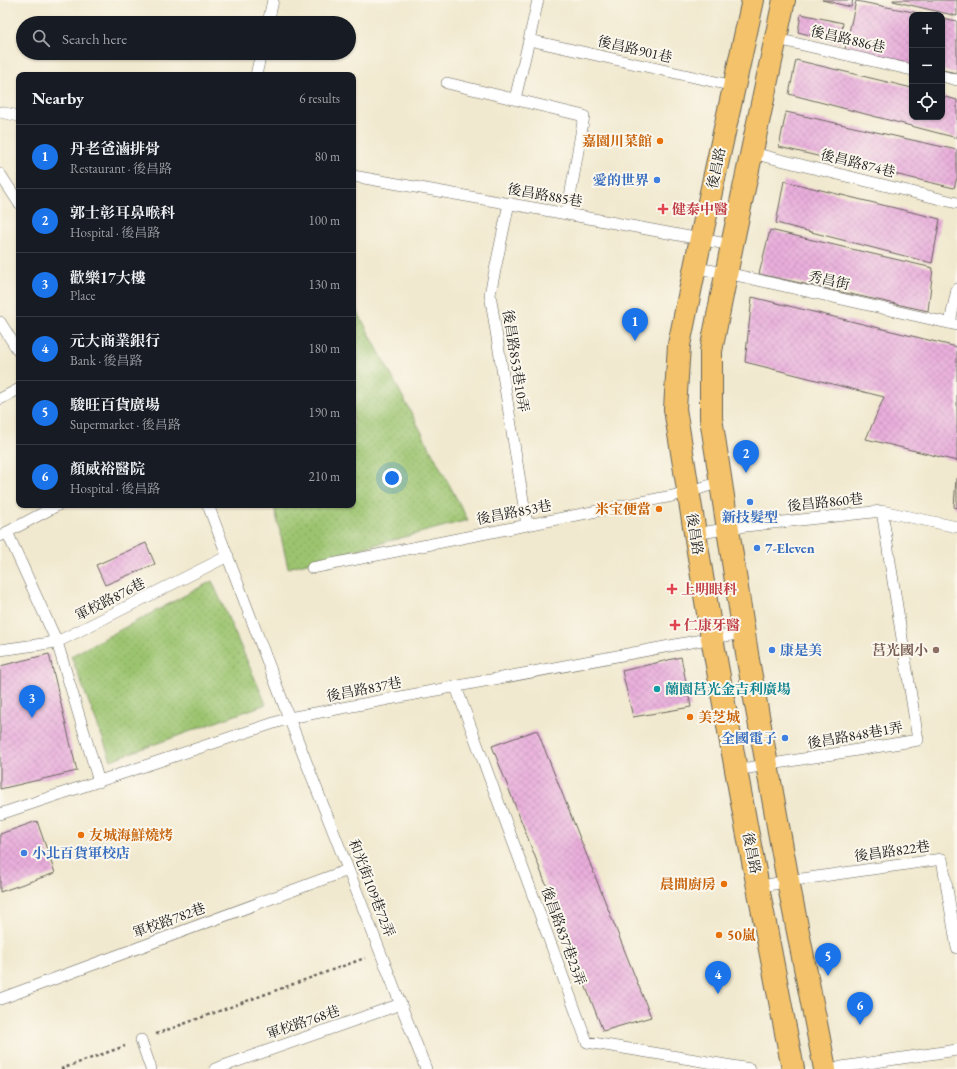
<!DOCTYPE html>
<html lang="en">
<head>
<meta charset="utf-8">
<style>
	body { margin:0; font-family:"EB Garamond","Noto Serif TC",serif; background:#242831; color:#f1f3f6 }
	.controls { position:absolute; right:12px; top:12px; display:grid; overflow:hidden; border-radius:8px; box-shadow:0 1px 3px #0004 }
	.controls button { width:36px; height:36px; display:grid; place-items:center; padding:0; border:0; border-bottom:1px solid #363941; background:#171b24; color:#f1f3f6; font:20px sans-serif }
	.you { position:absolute; left:392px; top:478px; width:14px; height:14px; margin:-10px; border:3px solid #fff; border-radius:50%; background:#1a73e8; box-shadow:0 0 0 6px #1a73e833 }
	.badge { display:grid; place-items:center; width:26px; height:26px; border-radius:50%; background:#1a73e8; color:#fff; font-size:13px; font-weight:700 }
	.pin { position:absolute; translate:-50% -33px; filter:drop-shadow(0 1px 2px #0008) }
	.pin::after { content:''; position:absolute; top:21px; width:14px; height:12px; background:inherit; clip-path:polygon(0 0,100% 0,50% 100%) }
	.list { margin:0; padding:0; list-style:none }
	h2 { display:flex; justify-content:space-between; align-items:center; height:52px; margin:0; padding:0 16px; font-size:17px }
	h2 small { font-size:13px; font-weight:400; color:#9ea1a6 }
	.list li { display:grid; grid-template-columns:26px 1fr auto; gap:12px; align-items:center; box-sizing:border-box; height:64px; padding:0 16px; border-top:1px solid #363941 }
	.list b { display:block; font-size:15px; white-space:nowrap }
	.list p { margin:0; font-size:13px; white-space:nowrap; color:#9ea1a6 }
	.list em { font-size:13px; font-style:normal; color:#9ea1a6 }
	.icon { flex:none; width:22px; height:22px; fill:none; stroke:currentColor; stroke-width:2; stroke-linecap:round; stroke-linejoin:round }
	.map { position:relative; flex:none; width:957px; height:1069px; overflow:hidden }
	.search { position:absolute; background:#171b24; box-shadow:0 1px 3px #0004; left:16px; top:16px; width:340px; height:44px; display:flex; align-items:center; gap:10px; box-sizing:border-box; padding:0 14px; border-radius:22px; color:#9ea1a6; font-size:15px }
	.panel { position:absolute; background:#171b24; box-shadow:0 1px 3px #0004; left:16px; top:72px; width:340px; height:436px; border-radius:8px }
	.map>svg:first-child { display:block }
	.park { fill:url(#park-dots); stroke:#5c7046 }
	.building { fill:url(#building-cross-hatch) }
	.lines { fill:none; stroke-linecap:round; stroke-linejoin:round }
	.lane-casing { stroke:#67645b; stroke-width:12 }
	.primary-casing { stroke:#67645b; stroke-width:24 }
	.path { stroke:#67645b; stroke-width:2.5; stroke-dasharray:3 3; stroke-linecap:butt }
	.lane { stroke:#fff; stroke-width:11 }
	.primary { stroke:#f3c26a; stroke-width:22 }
	.food-dot { fill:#e8710a; stroke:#fbf7ec; stroke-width:1.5 }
	.shop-dot { fill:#3f7fe0; stroke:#fbf7ec; stroke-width:1.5 }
	.health-dot { fill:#e0444e; stroke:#fbf7ec; stroke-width:1.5 }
	.education-dot { fill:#8d6e63; stroke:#fbf7ec; stroke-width:1.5 }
	.culture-dot { fill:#0f9aa8; stroke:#fbf7ec; stroke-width:1.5 }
	.labels { text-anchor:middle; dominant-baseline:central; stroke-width:4; stroke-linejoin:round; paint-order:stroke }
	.street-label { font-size:14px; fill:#1c1c1c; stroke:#fbf7ec }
	.food-label { font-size:14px; font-weight:bold; fill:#c56008; stroke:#fbf7ec; text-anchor:end }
	.shop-label { font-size:14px; font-weight:bold; fill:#366cbe; stroke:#fbf7ec; text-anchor:start }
	.health-label { font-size:14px; font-weight:bold; fill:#be3a42; stroke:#fbf7ec; text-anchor:start }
	.education-label { font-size:14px; font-weight:bold; fill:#785e54; stroke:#fbf7ec; text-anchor:end }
	.culture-label { font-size:14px; font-weight:bold; fill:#0d838f; stroke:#fbf7ec; text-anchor:start }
</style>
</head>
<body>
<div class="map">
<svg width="957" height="1069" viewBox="0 0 957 1069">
	<defs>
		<pattern id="park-dots" width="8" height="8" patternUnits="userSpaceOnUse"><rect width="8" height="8" fill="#9cc46f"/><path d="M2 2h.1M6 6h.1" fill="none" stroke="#86a860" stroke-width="1.8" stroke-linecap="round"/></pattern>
		<pattern id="building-cross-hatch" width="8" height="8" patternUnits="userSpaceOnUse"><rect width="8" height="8" fill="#e9aedc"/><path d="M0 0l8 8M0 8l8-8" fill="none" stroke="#c795bc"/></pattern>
	</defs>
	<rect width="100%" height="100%" fill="#fbf7ec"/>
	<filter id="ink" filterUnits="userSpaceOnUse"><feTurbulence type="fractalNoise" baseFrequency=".025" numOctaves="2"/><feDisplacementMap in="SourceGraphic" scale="8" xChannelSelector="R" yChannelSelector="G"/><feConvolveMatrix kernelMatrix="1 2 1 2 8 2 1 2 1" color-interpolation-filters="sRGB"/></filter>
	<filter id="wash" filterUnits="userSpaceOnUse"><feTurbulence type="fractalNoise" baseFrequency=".012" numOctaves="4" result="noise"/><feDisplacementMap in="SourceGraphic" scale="16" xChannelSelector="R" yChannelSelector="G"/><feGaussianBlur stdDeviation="0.9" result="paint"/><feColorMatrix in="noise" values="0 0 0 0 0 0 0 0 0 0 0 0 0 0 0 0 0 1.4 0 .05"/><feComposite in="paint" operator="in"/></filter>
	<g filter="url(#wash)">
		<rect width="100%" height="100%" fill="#f1e9cf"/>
		<path class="park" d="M353,303L468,520L288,568L274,505H353Z
			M212,581L266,704L111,760L71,656Z"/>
		<g id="blocks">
			<path class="building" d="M822,0H853L851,7Z
				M893,0H957V16L893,1Z
				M856,1L923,14L912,15V64L845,50Z
				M801,14L843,23L840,43L798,32Z
				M942,18L957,21V73L942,70Z
				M796,60L912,88V117H942V96L957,100V138L789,94Z
				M786,112L957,150V178L954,188L779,147Z
				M784,181L940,219L932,263L776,223Z
				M770,230L933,268L928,311L759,274Z
				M752,297L957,347V461L866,439L884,397L745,362Z
				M956,478H957V508L954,507Z
				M146,543L155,564L105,585L96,565Z
				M49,654L77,771L0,789V666Z
				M681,657L691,707L633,717L622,671Z
				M537,730L651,1017L603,1031L492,746Z
				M37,821L55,873L0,892V834Z"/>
		</g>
	</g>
	<g filter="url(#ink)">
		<use href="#blocks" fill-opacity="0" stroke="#67645b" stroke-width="1"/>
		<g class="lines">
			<g class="lane-casing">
				<path id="lane" d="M268,23L273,0
					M777,39L912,70
					M529,40L734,86
					M256,75L261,53
					M942,76L957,80
					M447,83L584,116L567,214
					M515,99L529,40L538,0
					M0,112L19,116
					M752,153L957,203
					M0,174L19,203
					M353,176L567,214L732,245
					M509,203L490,294L527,525
					M695,268L727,273L957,325
					M0,322L19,352
					M950,323L957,289
					M0,399L19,389
					M208,505L289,718L426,1069
					M7,532L57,642L99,782
					M695,534L737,527L882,511L957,527
					M0,536L58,505
					M312,568L672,496L689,492L720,482
					M0,650L57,642L228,556
					M456,687L587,1042L750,1069
					M736,770L918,740L882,511
					M0,814L289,718L712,638L744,633
					M758,887L788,881L942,859L957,948
					M0,999L348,870
					M141,1040L151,1069
					M215,1069L401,1004
					M828,1069L957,1050"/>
			</g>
			<g class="primary-casing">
				<path id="primary" d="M753,0L701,238L679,345L675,409L712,638L747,830L793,1069
					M784,0L732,245L711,351V418L748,660L788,881L825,1069"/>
			</g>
			<path class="path" d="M156,1034L365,958
				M61,1069L125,1046"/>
			<use href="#lane" class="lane"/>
			<use href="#primary" class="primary"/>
		</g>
	</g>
	<g class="food-dot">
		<circle cx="660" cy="141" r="4"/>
		<circle cx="659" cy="509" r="4"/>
		<circle cx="690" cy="717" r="4"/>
		<circle cx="81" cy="835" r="4"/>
		<circle cx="724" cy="884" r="4"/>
		<circle cx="719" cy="935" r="4"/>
	</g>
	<g class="shop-dot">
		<circle cx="657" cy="180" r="4"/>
		<circle cx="750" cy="502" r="4"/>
		<circle cx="757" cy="548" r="4"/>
		<circle cx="772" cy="650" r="4"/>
		<circle cx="785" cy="738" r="4"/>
		<circle cx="24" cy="853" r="4"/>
	</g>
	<g class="health-dot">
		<path d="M661 203h4v4h4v4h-4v4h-4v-4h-4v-4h4z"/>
		<path d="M670 583h4v4h4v4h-4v4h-4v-4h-4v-4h4z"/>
		<path d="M673 619h4v4h4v4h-4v4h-4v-4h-4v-4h4z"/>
	</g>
	<circle class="education-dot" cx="936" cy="650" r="4"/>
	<circle class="culture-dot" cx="657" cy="689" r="4"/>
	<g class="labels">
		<g class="street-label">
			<text transform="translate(848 39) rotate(13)">後昌路886巷</text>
			<text transform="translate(635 49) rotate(13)">後昌路901巷</text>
			<text transform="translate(858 163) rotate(14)">後昌路874巷</text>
			<text transform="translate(716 168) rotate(-78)">後昌路</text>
			<text transform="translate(545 195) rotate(10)">後昌路885巷</text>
			<text transform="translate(829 280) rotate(13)">秀昌街</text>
			<text transform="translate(516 361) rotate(81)">後昌路853巷10弄</text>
			<text transform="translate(825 502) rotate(-6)">後昌路860巷</text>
			<text transform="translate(514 512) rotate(-11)">後昌路853巷</text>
			<text transform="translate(695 534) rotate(81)">後昌路</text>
			<text transform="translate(110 599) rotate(-27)">軍校路876巷</text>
			<text transform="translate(364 689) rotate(-11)">後昌路837巷</text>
			<text transform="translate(855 735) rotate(-10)">後昌路848巷1弄</text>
			<text transform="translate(892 851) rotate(-8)">後昌路822巷</text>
			<text transform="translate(752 853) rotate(79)">後昌路</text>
			<text transform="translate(372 888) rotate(69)">和光街109巷72弄</text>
			<text transform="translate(169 920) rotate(-20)">軍校路782巷</text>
			<text transform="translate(564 936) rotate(70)">後昌路837巷23弄</text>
			<text transform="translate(303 1022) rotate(-19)">軍校路768巷</text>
		</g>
		<g class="food-label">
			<text x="652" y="141">嘉園川菜館</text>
			<text x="651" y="509">米宝便當</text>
			<text x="698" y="717" text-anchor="start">美芝城</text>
			<text x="89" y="835" text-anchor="start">友城海鮮燒烤</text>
			<text x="716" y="884">晨間廚房</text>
			<text x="727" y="935" text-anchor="start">50嵐</text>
		</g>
		<g class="shop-label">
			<text x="649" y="180" text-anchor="end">愛的世界</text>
			<text x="750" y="517" text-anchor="middle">新技髮型</text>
			<text x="765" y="548">7-Eleven</text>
			<text x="780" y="650">康是美</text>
			<text x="777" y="738" text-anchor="end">全國電子</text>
			<text x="32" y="853">小北百貨軍校店</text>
		</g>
		<g class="health-label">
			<text x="672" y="209">健泰中醫</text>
			<text x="681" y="589">上明眼科</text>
			<text x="684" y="625">仁康牙醫</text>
		</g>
		<g class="education-label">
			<text x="928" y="650">莒光國小</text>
		</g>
		<g class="culture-label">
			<text x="665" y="689">蘭園莒光金吉利廣場</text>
		</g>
	</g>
</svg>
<div class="controls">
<button>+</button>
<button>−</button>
<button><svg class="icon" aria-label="locate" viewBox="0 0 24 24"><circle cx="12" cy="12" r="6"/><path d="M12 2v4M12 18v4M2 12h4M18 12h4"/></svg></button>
</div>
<div class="you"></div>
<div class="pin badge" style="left:635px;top:341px">1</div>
<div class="pin badge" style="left:746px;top:473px">2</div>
<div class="pin badge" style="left:32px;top:718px">3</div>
<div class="pin badge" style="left:718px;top:994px">4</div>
<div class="pin badge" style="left:828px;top:976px">5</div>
<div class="pin badge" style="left:860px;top:1025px">6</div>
<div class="search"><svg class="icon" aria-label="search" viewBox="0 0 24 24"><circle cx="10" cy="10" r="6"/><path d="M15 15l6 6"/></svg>Search here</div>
<section class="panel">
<h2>Nearby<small>6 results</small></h2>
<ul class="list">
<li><span class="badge">1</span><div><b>丹老爸滷排骨</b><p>Restaurant · 後昌路</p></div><em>80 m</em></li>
<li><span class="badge">2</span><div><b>郭士彰耳鼻喉科</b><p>Hospital · 後昌路</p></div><em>100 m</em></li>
<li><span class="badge">3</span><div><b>歡樂17大樓</b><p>Place</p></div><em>130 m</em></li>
<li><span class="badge">4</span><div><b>元大商業銀行</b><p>Bank · 後昌路</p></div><em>180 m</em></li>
<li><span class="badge">5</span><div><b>駿旺百貨廣場</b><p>Supermarket · 後昌路</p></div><em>190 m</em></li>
<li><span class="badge">6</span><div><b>顏威裕醫院</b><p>Hospital · 後昌路</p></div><em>210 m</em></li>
</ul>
</section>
</div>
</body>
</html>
